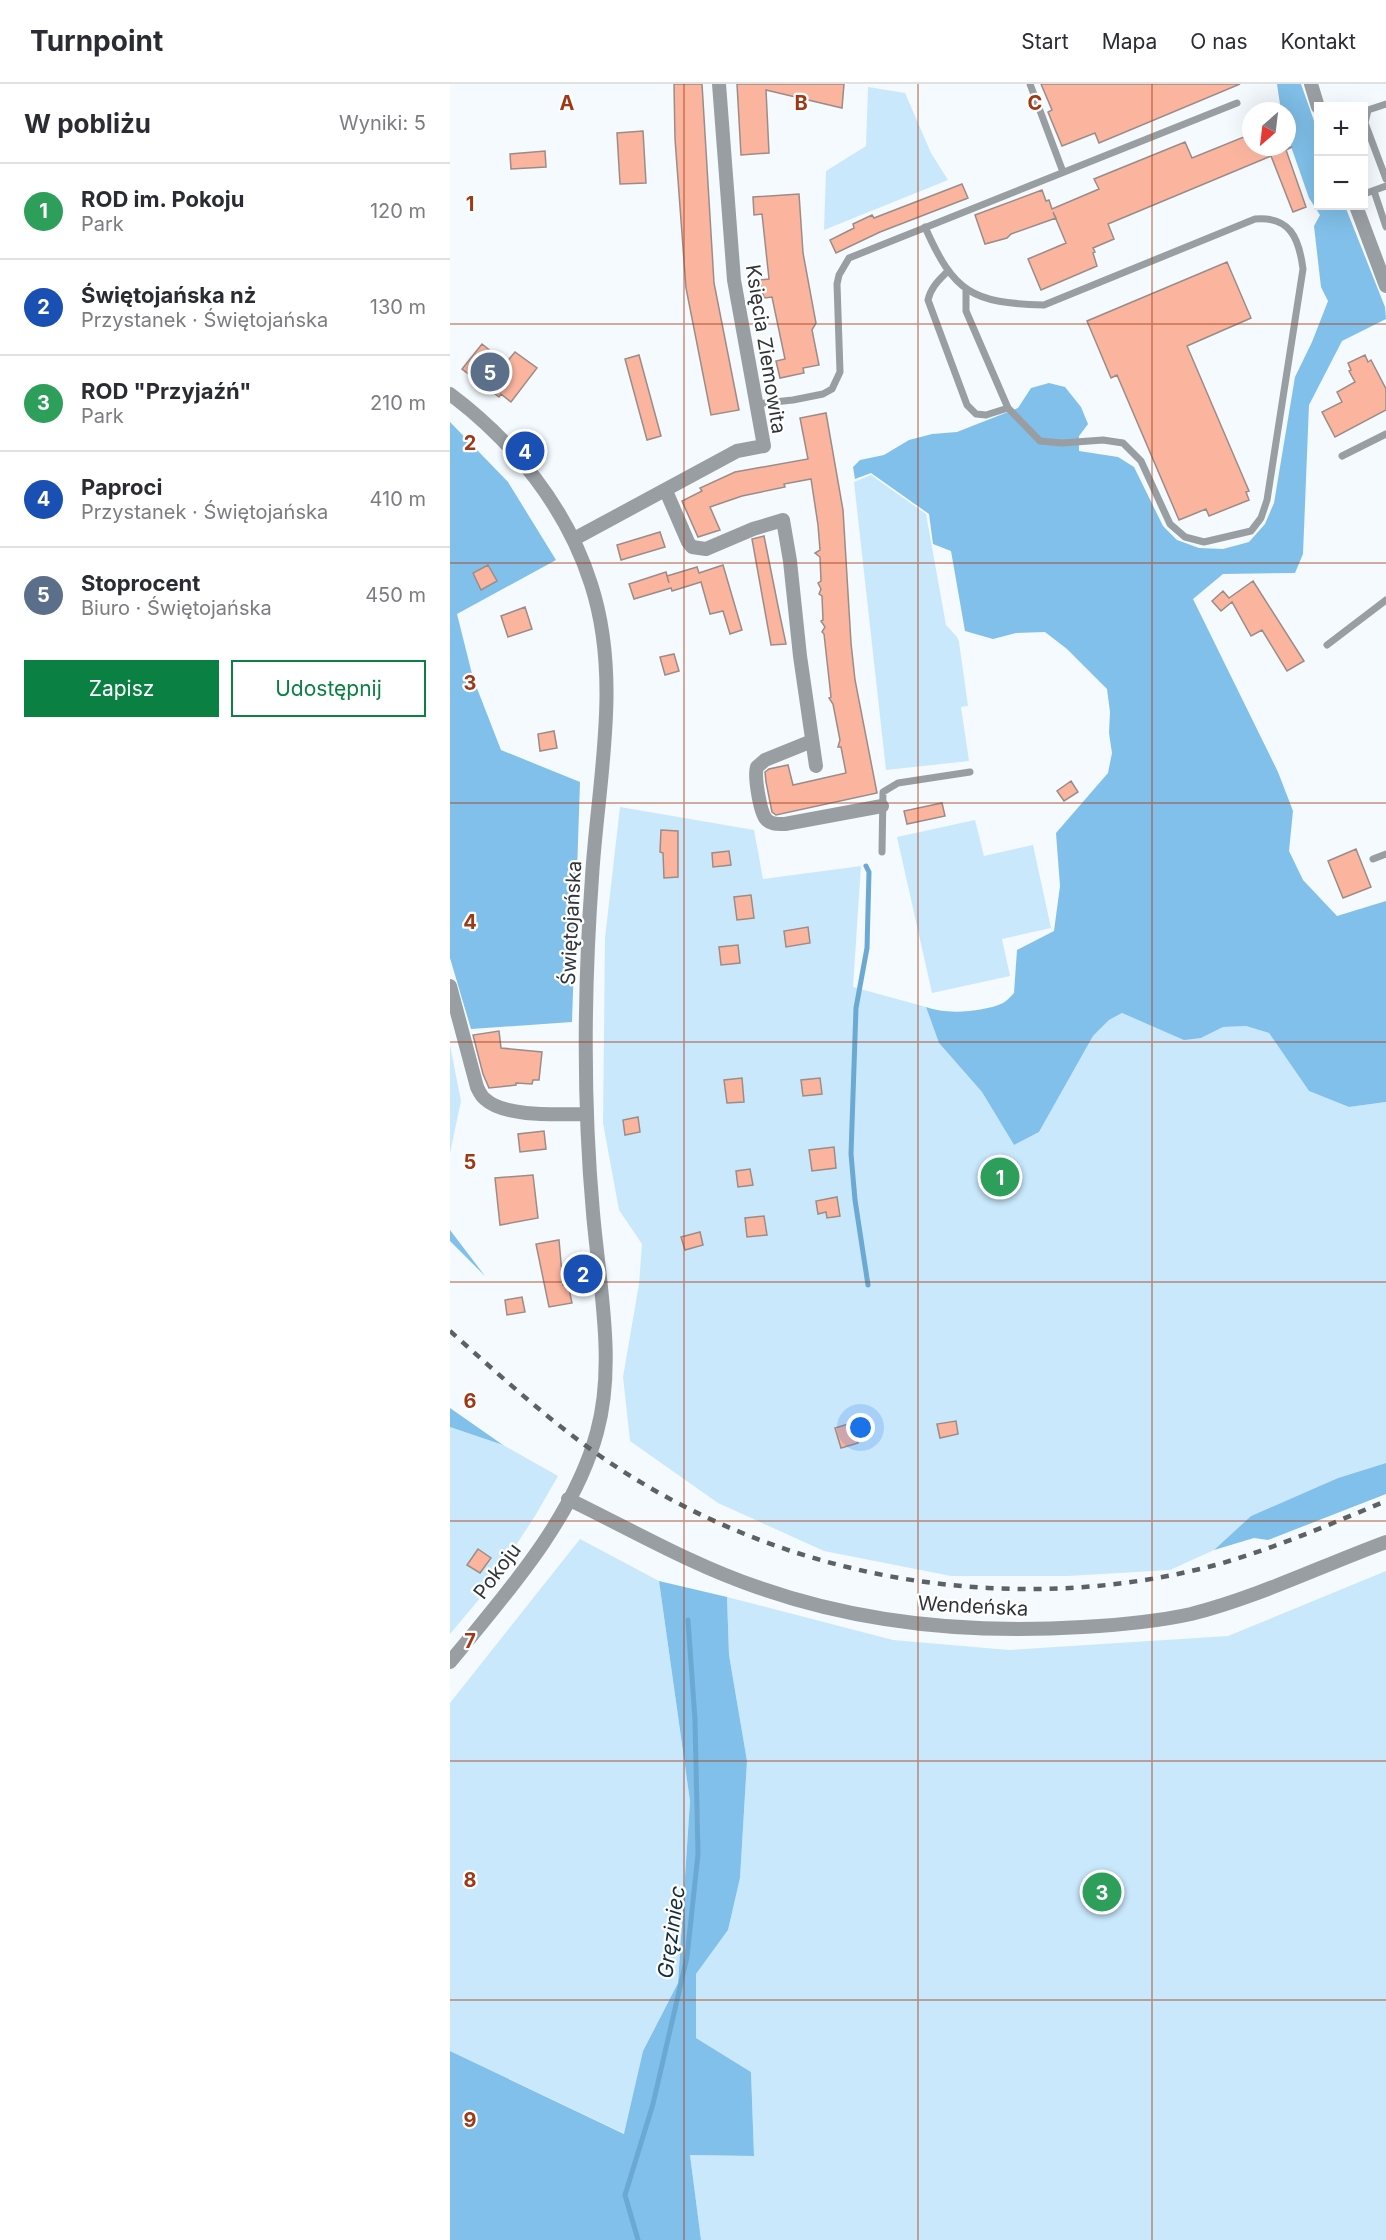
<!DOCTYPE html>
<html lang="pl">
<head>
<meta charset="utf-8">
<style>
	body { margin:0; font-family:Inter,sans-serif; background:#f7f7f7; color:#2b2b33 }
	.controls { position:absolute; right:18px; top:18px; display:grid; overflow:hidden; border-radius:0px; box-shadow:0 6px 24px #0002 }
	.controls button { width:54px; height:54px; display:grid; place-items:center; padding:0; border:0; border-bottom:2px solid #e1e1e2; background:#fff; color:#2b2b33; font:30px sans-serif }
	.compass { position:absolute; left:792px; top:18px; width:54px; height:54px; border-radius:50%; background:#fff; box-shadow:0 6px 24px #0002; rotate:208deg }
	.you { position:absolute; left:411px; top:1344px; width:21px; height:21px; margin:-15px; border:4px solid #fff; border-radius:50%; background:#1a73e8; box-shadow:0 0 0 9px #1a73e833 }
	.badge { display:grid; place-items:center; width:39px; height:39px; border-radius:50%; background:#0b8043; color:#fff; font-size:20px; font-weight:700 }
	.pin { position:absolute; translate:-50% -50%; border:3px solid #fff; box-shadow:0 2px 6px #0006 }
	.list { margin:0; padding:0; list-style:none }
	h2 { display:flex; justify-content:space-between; align-items:center; height:78px; margin:0; padding:0 24px; font-size:26px }
	h2 small { font-size:20px; font-weight:400; color:#7c7c81 }
	.list li { display:grid; grid-template-columns:39px 1fr auto; gap:18px; align-items:center; box-sizing:border-box; height:96px; padding:0 24px; border-top:2px solid #e1e1e2 }
	.list b { display:block; font-size:22px; white-space:nowrap }
	.list p { margin:0; font-size:20px; white-space:nowrap; color:#7c7c81 }
	.list em { font-size:20px; font-style:normal; color:#7c7c81 }
	.actions { display:flex; gap:12px; padding:18px 24px }
	.actions a { flex:1; padding:14px 0; border:2px solid #0b8043; border-radius:0px; text-align:center; font-size:21px; color:#0b8043 }
	.actions .main { background:#0b8043; color:#fff }
	.map { position:relative; flex:none; width:936px; height:2156px; overflow:hidden }
	header { display:flex; align-items:center; gap:36px; box-sizing:border-box; height:84px; padding:0 30px; background:#fff; border-bottom:2px solid #e1e1e2 }
	header strong { font-size:28px }
	nav { display:flex; gap:33px; margin-inline-start:auto; font-size:21px }
	main { display:flex }
	aside { flex:1; background:#fff }
	.map>svg:first-child { display:block }
	.green { fill:#cae8fc }
	.forest { fill:#81c0ea }
	.lines { fill:none; stroke-linecap:round; stroke-linejoin:round }
	.stream { stroke:#6ba9d2; stroke-width:5 }
	.building { fill:#fbb59f; stroke:#9b8c87; stroke-width:1.5 }
	.lane { stroke:#999ea3; stroke-width:7 }
	.street { stroke:#999ea3; stroke-width:14 }
	.rail { stroke:#5b6165; stroke-width:4.5; stroke-dasharray:8 8; stroke-linecap:butt }
	.grid { fill:none; stroke:#9f3814; stroke-width:1.5; stroke-opacity:0.55 }
	.labels { text-anchor:middle; dominant-baseline:central; stroke-width:4.5; stroke-linejoin:round; paint-order:stroke }
	.street-label { font-size:20px; fill:#2f3438; stroke:#fff }
	.water-label { font-size:21px; font-style:italic; fill:#102d3e; stroke:#fff }
	.grid-label { font-size:20px; text-anchor:middle; font-weight:bold; fill:#9f3814; stroke:#fff; stroke-width:4.5; stroke-linejoin:round; paint-order:stroke }
</style>
</head>
<body>
<header>
<strong>Turnpoint</strong>
<nav><a>Start</a><a>Mapa</a><a>O nas</a><a>Kontakt</a></nav>
</header>
<main>
<aside>
<h2>W pobliżu<small>Wyniki: 5</small></h2>
<ul class="list">
<li><span class="badge" style="background:#2e9e5b">1</span><div><b>ROD im. Pokoju</b><p>Park</p></div><em>120 m</em></li>
<li><span class="badge" style="background:#1a4fb4">2</span><div><b>Świętojańska nż</b><p>Przystanek · Świętojańska</p></div><em>130 m</em></li>
<li><span class="badge" style="background:#2e9e5b">3</span><div><b>ROD &quot;Przyjaźń&quot;</b><p>Park</p></div><em>210 m</em></li>
<li><span class="badge" style="background:#1a4fb4">4</span><div><b>Paproci</b><p>Przystanek · Świętojańska</p></div><em>410 m</em></li>
<li><span class="badge" style="background:#5c6f8a">5</span><div><b>Stoprocent</b><p>Biuro · Świętojańska</p></div><em>450 m</em></li>
</ul>
<div class="actions"><a class="main">Zapisz</a><a>Udostępnij</a></div>
</aside>
<div class="map">
<svg width="936" height="2156" viewBox="0 0 936 2156">
	<rect width="100%" height="100%" fill="#f4fafe"/>
	<path class="green" d="M418,3L455,9L481,69L498,96L374,146L376,87L416,62Z
		M421,391L476,430L496,541L507,553L509,558L518,622L511,623L519,677L436,686L404,398Z
		M170,723L304,746L313,795L411,782L403,903L476,923L489,959L532,1008L564,1061L589,1048L643,952L659,936L672,929L693,938L751,954L773,943L796,942L819,949L859,1007L899,1023L936,1018V1379L888,1394L801,1432L764,1466L720,1486L618,1492H501L374,1467L268,1419L180,1357L173,1293L189,1200L192,1160L169,1126L153,1039L155,854Z
		M525,736L534,772L583,761L601,844L552,855L560,892L482,909L447,753Z
		M0,961L11,1017L0,1069Z
		M0,1343L53,1361L108,1392L85,1432L36,1507L0,1550Z
		M130,1455L209,1497L240,1717L228,1899L193,1967L175,2050L0,1967V1619Z
		M936,1487V2156H251L240,2071L304,2072L301,1988L246,1954V1890L278,1846L290,1794L297,1677L279,1571L277,1513L443,1556L559,1566L778,1552Z"/>
	<path class="forest" d="M827,0H851L868,48V122H895L935,223L936,235L892,257L859,321L853,470L845,489L773,490L743,515L828,688L843,727L839,767L853,796L887,832L936,817V1018L899,1023L859,1007L819,949L796,942L773,943L751,954L734,956L672,929L659,936L643,952L589,1048L564,1061L532,1008L489,959L476,923C496,931 534,928 553,919C557,917 561,912 564,909L567,866L604,847L610,802L606,749L658,689L662,669L659,649L660,628L657,605L617,565L595,548L566,549L543,555L515,547L501,467L483,460L479,430L421,389L405,395L403,383L410,376L434,371L459,356L482,350L507,348L568,324L581,304L599,299L615,303L631,323L638,340L629,352V367L668,373L684,383L713,442L727,456L749,464L773,465L799,458L815,440L824,419L845,293L862,258L878,217L871,203L864,142L870,131L859,114L837,51V27H831Z
		M0,338L58,398L106,476L7,530L23,594L51,666L130,698L122,938L21,945L0,874Z
		M0,1146L35,1192L0,1157Z
		M0,1324L53,1361L0,1343Z
		M936,1379V1410L818,1456L804,1454L764,1466L801,1432L888,1394Z
		M209,1497L277,1513L279,1571L297,1677L290,1794L278,1846L246,1890V1954L301,1988L304,2072L240,2071L251,2156H0V1967L174,2050L193,1967L228,1899L240,1717Z"/>
	<g class="lines">
		<path class="stream" d="M416,782L419,788L417,864L406,924L401,1070L405,1116L418,1201
			M188,2156L175,2111L203,2020L237,1873L248,1770L245,1636L238,1536"/>
	</g>
	<path class="building" d="M224,0H252L264,199L289,326L261,331L236,204L225,55Z
		M287,0H394L392,24L316,6L319,69L291,71Z
		M591,0H790L649,59L645,49L612,62L598,28L602,26Z
		M193,47L196,99L170,100L167,49Z
		M801,50V63H842L836,66L856,123L843,128L821,72L658,140L664,155L643,164L645,168L643,169L647,182L591,206L578,175L616,159L603,128L606,134L561,150L557,154L535,160L525,131L592,106L596,117L599,116L602,125L649,105L644,95L735,58L742,74Z
		M95,67L96,83L61,85L60,70Z
		M512,100L518,114L430,148L386,169L380,156L404,144L403,140L422,131L424,134Z
		M349,110L353,169L366,239L362,246L369,281L353,284L354,289L330,294L326,277L335,275L322,213L314,214L310,196L319,195L312,130L304,131L303,113Z
		M777,178L801,234L737,262L799,407L796,408L799,416L759,432L756,425L729,436L667,291L661,294L637,237Z
		M32,260L56,279L65,268L87,284L61,318L51,310L49,313L12,285Z
		M189,271L211,352L197,356L175,275Z
		M915,271L918,278L921,276L936,305V326L885,353L872,328L892,318L887,308L905,298L899,287L901,286L898,279Z
		M376,329L393,426L401,559L405,596L427,709L326,731L322,728L316,698L315,688L319,685L338,681L343,701L396,689L391,663H388L390,656L383,620L379,614L381,613L374,550L372,548L375,543L371,537L373,536L372,512L369,510L371,505L368,499L371,497L370,473L365,469L370,466L368,441L361,395L334,400L335,403L292,412L260,423L270,446L248,453L232,417L252,407L250,404L285,388L358,375L350,334Z
		M210,448L215,463L171,476L167,461Z
		M314,452L329,527L336,560L321,561L302,455Z
		M38,481L47,497L31,506L23,489Z
		M273,481L292,546L280,550L273,527L260,530L251,498L222,507L221,504L184,515L179,500L216,488L219,499L217,492L247,483L249,489Z
		M803,497L854,577L837,587L812,546L801,552L782,518L771,527L762,517L773,507L779,514Z
		M75,523L82,545L58,553L51,532Z
		M224,570L229,587L215,591L210,573Z
		M104,647L107,664L90,667L88,650Z
		M621,697L628,708L614,717L607,707Z
		M492,719L495,732L457,740L454,727Z
		M211,746L228,747V793L214,794L213,769L210,768Z
		M906,765L921,803L893,814L878,777Z
		M279,767L281,781L263,783L262,769Z
		M301,811L304,834L287,836L284,813Z
		M358,843L360,859L336,863L334,847Z
		M288,861L290,879L271,881L269,863Z
		M49,947L51,964L92,968L89,996H83L82,1000L66,999V1001L39,1004L33,990L23,951Z
		M292,994L294,1018L277,1019L274,996Z
		M370,994L372,1010L353,1012L351,996Z
		M188,1033L190,1048L175,1051L173,1036Z
		M94,1047L96,1065L70,1068L68,1050Z
		M384,1063L386,1084L362,1087L359,1066Z
		M300,1085L303,1101L288,1103L286,1087Z
		M83,1091L88,1134L50,1141L45,1094Z
		M387,1113L390,1132L377,1134L376,1128L368,1130L366,1117Z
		M314,1132L317,1151L297,1153L295,1134Z
		M250,1148L253,1161L235,1166L231,1153Z
		M109,1156L113,1201L118,1200L122,1219L99,1223L86,1160Z
		M72,1213L75,1228L57,1231L55,1216Z
		M506,1337L508,1350L490,1354L487,1340Z
		M402,1339L408,1359L391,1364L385,1344Z
		M28,1465L41,1474L30,1489L17,1481Z"/>
	<g class="lines">
		<path class="lane" d="M580,0L613,88
			M936,20L918,26L915,39L936,95
			M924,107L936,143
			M914,110L936,102
			M475,143C504,209 522,219 594,221L805,135C840,132 849,154 853,185L817,416L811,434L801,447L754,458L735,453L720,440L691,377L673,359L653,356L612,359L590,357L558,324L516,227V205
			M497,188C489,196 481,203 478,216L517,321L526,330L536,331L558,324
			M306,320L343,316L373,310L382,305L390,288L387,200L389,191L399,174L787,19
			M892,372L936,350
			M877,561L936,516
			M432,768L433,708L448,699L520,688
			M923,775L936,770"/>
		<path class="street" d="M861,0L868,23
			M906,122L936,202
			M0,310C63,357 117,424 141,500C172,595 148,696 142,793C134,904 133,1018 143,1129C149,1199 166,1280 147,1348C124,1434 56,1510 0,1578
			M216,407L238,458L242,463L256,465L303,445L333,436L340,477L350,572L366,682
			M124,455L287,367L314,362L284,196L269,0
			M362,657L315,676L307,683C304,692 310,728 316,735C321,741 328,740 335,740L432,722
			M0,902L27,1003C29,1007 31,1012 35,1015C55,1034 111,1030 137,1030
			M118,1415C180,1445 242,1481 307,1503C412,1540 523,1550 633,1543C669,1541 705,1538 741,1530C808,1513 871,1482 936,1458"/>
		<path class="rail" d="M0,1247C55,1296 109,1346 171,1386C343,1497 560,1533 758,1483C819,1467 878,1441 936,1417"/>
	</g>
	<path class="grid" d="M234,0V2156M468,0V2156M702,0V2156M0,240H936M0,479H936M0,719H936M0,958H936M0,1198H936M0,1437H936M0,1677H936M0,1916H936"/>
	<g class="labels">
		<g class="street-label">
			<text transform="translate(316 265) rotate(81)">Księcia Ziemowita</text>
			<text transform="translate(121 839) rotate(-87)">Świętojańska</text>
			<text transform="translate(47 1487) rotate(-53)">Pokoju</text>
			<text transform="translate(523 1522) rotate(3)">Wendeńska</text>
		</g>
		<g class="water-label">
			<text transform="translate(221 1848) rotate(-82)">Gręziniec</text>
		</g>
	</g>
	<g class="grid-label">
		<text x="117" y="26">A</text>
		<text x="351" y="26">B</text>
		<text x="585" y="26">C</text>
		<text x="20" y="127">1</text>
		<text x="20" y="366">2</text>
		<text x="20" y="606">3</text>
		<text x="20" y="845">4</text>
		<text x="20" y="1085">5</text>
		<text x="20" y="1324">6</text>
		<text x="20" y="1564">7</text>
		<text x="20" y="1803">8</text>
		<text x="20" y="2043">9</text>
	</g>
</svg>
<div class="controls">
<button>+</button>
<button>−</button>
</div>
<svg class="compass" viewBox="-18 -18 36 36"><path d="M0-13l5 13h-10z" fill="#e53935"/><path d="M0 13l5-13h-10z" fill="#7c7c81"/></svg>
<div class="you"></div>
<div class="pin badge" style="left:550px;top:1093px;background:#2e9e5b">1</div>
<div class="pin badge" style="left:133px;top:1190px;background:#1a4fb4">2</div>
<div class="pin badge" style="left:652px;top:1808px;background:#2e9e5b">3</div>
<div class="pin badge" style="left:75px;top:367px;background:#1a4fb4">4</div>
<div class="pin badge" style="left:40px;top:288px;background:#5c6f8a">5</div>
</div>
</main>
</body>
</html>
